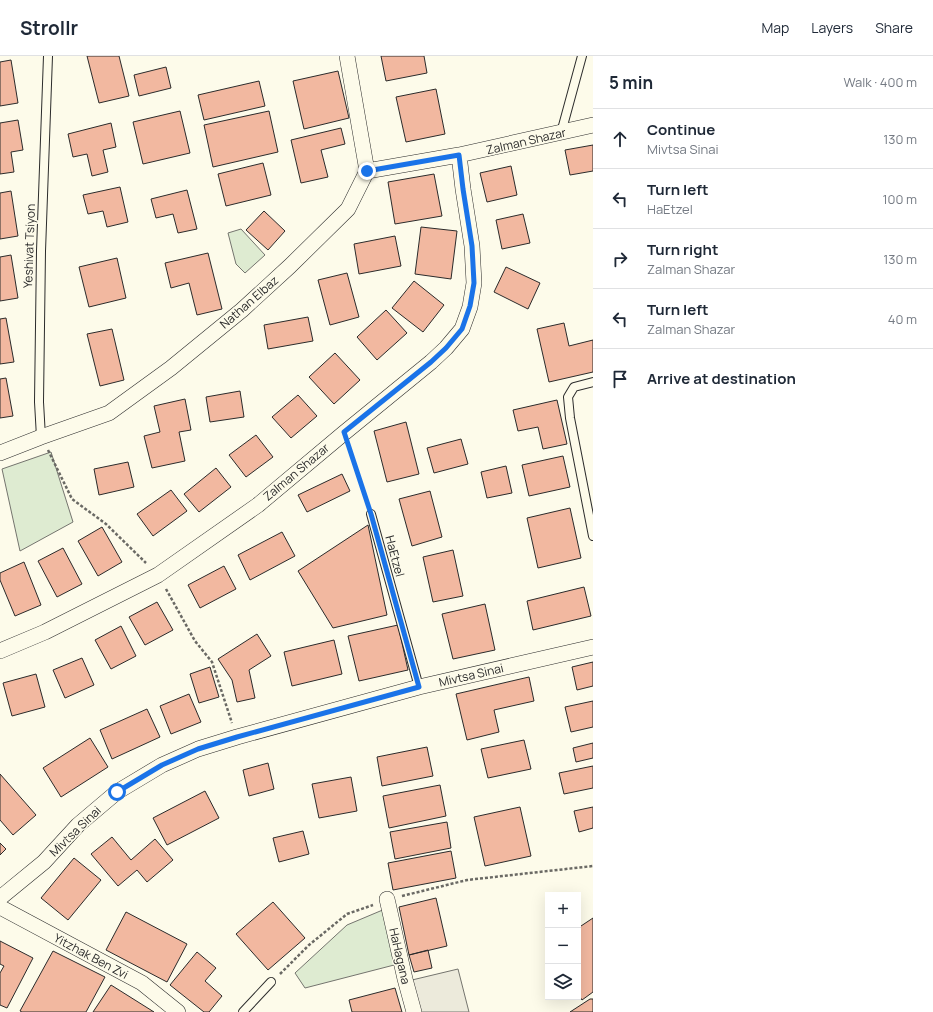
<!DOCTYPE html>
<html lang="en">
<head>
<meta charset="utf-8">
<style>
	body { margin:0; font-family:Manrope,sans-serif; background:#f2f2f3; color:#1f2937 }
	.controls { position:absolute; right:12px; bottom:12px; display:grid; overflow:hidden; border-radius:0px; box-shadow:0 4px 16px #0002 }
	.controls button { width:36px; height:36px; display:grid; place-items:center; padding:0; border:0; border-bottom:1px solid #e0e1e3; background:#fff; color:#1f2937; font:20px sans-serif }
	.stop { position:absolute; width:12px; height:12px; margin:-9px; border:3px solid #1a73e8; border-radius:50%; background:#fff }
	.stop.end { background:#1a73e8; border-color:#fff; box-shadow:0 1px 4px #0008 }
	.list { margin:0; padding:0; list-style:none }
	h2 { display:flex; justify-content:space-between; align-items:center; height:52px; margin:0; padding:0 16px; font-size:17px }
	h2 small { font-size:13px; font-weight:400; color:#747a83 }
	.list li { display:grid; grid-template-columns:26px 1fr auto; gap:12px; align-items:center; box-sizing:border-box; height:60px; padding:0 16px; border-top:1px solid #e0e1e3 }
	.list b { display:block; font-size:15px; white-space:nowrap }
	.list p { margin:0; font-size:13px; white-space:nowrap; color:#747a83 }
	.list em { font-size:13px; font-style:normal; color:#747a83 }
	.icon { flex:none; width:22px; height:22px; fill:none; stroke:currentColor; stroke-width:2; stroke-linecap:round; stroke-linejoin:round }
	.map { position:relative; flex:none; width:593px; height:956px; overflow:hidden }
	header { display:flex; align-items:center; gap:24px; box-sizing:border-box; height:56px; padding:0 20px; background:#fff; border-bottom:1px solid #e0e1e3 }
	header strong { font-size:19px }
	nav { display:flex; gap:22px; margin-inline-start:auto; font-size:14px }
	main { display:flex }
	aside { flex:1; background:#fff }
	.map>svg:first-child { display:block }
	.green { fill:#deebd1; stroke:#74746e }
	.parking { fill:#eceadb; stroke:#74746e }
	.building { fill:#f2b8a0; stroke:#2b2b2b }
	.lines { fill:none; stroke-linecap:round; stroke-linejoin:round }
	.lane-casing { stroke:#2b2b2b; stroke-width:10 }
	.street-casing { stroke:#2b2b2b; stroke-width:16 }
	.path { stroke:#6a6964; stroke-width:2.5; stroke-dasharray:3 2; stroke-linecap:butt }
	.lane { stroke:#fdfbea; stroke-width:8 }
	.street { stroke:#fdfbea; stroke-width:15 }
	.route { stroke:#1a73e8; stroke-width:5 }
	.labels { text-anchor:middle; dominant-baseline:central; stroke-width:3; stroke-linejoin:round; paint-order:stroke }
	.street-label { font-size:12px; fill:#2b2b2b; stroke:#fdfbea }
</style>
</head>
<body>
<header>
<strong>Strollr</strong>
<nav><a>Map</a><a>Layers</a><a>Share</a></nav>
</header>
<main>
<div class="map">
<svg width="593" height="956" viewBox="0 0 593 956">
	<rect width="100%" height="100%" fill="#fdfbea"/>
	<path class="green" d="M241,173L265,199L245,217L236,208L228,177Z
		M51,396L73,466L20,495L2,413Z
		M385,853L398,908L305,932L295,917L347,869Z"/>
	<path class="parking" d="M458,913L469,956H420L412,924Z"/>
	<path class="building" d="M87,0H119L129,40L99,47Z
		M381,0H424L427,17L386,25Z
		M11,4L18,47L0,50V6Z
		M166,11L171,32L139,40L134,19Z
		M338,15L349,62L304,73L293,25Z
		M259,25L265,50L204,64L198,39Z
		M436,33L445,78L406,86L396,41Z
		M180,55L190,97L143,108L133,66Z
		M269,55L278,96L213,111L204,69Z
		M18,64L23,94L11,96L14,116L0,118V67Z
		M111,67L116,91L103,94L108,116L92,120L87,98L73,101L68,78Z
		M341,72L345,88L321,94L328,121L301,127L291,84Z
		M593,89V115L570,119L565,94Z
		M263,107L271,139L226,150L218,118Z
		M511,110L517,139L487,146L480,117Z
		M434,118L442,160L395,168L388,126Z
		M120,131L128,166L107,171L103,155L88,158L83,139Z
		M187,134L197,173L178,177L173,158L156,162L151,143Z
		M11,135L18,180L0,183V137Z
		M264,155L285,175L268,194L246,174Z
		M523,158L530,187L502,193L496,164Z
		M421,171L457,175L451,223L415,218Z
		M395,180L401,210L359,218L354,188Z
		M208,197L222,253L197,259L189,227L171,232L165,207Z
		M11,199L18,242L0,245V201Z
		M117,202L126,242L89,251L79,211Z
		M506,211L540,227L528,253L494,236Z
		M347,217L359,261L330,269L318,224Z
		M414,225L444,249L423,276L392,252Z
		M386,254L407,277L377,304L357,281Z
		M308,261L313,285L268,293L264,269Z
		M6,262L14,306L0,308V263Z
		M564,267L569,290L593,284V316L549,326L537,273Z
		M112,273L124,324L100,330L87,278Z
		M335,297L360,324L334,348L309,321Z
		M6,322L13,360L0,362V323Z
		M240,335L244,361L210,366L206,341Z
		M298,339L317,360L291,382L272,361Z
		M185,343L191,374L179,376L185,405L152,412L144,380L160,376L154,350Z
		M557,344L567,388L543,393L538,371L518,375L513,354Z
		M406,366L419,418L387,426L374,375Z
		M256,379L273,401L246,421L229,399Z
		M461,383L468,408L434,417L427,392Z
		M563,400L570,431L529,440L522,409Z
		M128,406L134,431L99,439L94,413Z
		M506,410L512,437L487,442L481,416Z
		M216,412L231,431L199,456L184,438Z
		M342,418L350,435L307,456L298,439Z
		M171,434L187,455L153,480L137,458Z
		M430,435L442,481L412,490L399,443Z
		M570,452L581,502L538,512L527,462Z
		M368,469L387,559L333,572L298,515Z
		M102,471L122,506L98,520L78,485Z
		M282,476L295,500L250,524L238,499Z
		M63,492L82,528L57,541L38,505Z
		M453,494L463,540L433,546L423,501Z
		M24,506L41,549L15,560L0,524V517Z
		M224,510L236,533L200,552L188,529Z
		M584,531L591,560L533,574L527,545Z
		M157,546L173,574L145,589L129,561Z
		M485,548L495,594L453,603L442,558Z
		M398,569L408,614L359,625L348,580Z
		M121,570L136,600L111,613L95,584Z
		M257,578L271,600L249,614L255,642L237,646L232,624L218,603Z
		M334,584L342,618L292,630L284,596Z
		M82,602L94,629L65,642L53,614Z
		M593,606V630L577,634L572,611Z
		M210,611L219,641L199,647L190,618Z
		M36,618L45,651L12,660L3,627Z
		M529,621L534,645L494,654L499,676L467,684L456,638Z
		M189,638L201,666L171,678L160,650Z
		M593,645V671L571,676L565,651Z
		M147,653L160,681L112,703L100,674Z
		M90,682L108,711L61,741L43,712Z
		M524,684L531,713L488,722L481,693Z
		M593,687V702L576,706L573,692Z
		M427,691L433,720L382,730L377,701Z
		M268,707L274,733L249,740L243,714Z
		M593,710V732L564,738L559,717Z
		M0,718L36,759L13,779L0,764Z
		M351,721L357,755L319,762L312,728Z
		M440,729L446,760L389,772L383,740Z
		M205,735L219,762L167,789L153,762Z
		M520,751L531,800L485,810L474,761Z
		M593,751V772L579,776L574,755Z
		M447,766L451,792L395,803L390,776Z
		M303,775L309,798L279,806L273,782Z
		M112,781L131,804L155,783L173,804L147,826L137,814L118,830L91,798Z
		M0,787L6,793L0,799Z
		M451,795L456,822L393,834L388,807Z
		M74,802L101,824L68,864L41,842Z
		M436,842L447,890L409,899L399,851Z
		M273,846L305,882L268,914L236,878Z
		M126,856L187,888L167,926L106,894Z
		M593,862V936L582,944L578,938V872Z
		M0,885L33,902L7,952L0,949V917L4,910L0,908Z
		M428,894L432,912L414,916L409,899Z
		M53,895L105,921L86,956H22L20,955Z
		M197,896L216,912L205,925L222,940L209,956H204L170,929Z
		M111,929L154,956H93Z
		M395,932L402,956H352L349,944Z
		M590,943H593V956H570Z"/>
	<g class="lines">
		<g class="lane-casing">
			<path id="lane" d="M561,77L582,0
				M593,326L574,331L568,341L570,362L593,480
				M41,381L39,346L41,195L48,0
				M371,458L419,631
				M243,956L271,926"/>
		</g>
		<g class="street-casing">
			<path id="street" d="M367,115L459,99L593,69
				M0,397L41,381L109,357L171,312L242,254L290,210L348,153L367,115L347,0
				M0,595L45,576L158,519L258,449L344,377L431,306L446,292L462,273L470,251L474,227L472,190L463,133L459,99
				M0,842L44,806L78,769L117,736L162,709L198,693L237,681L419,631L593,591
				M387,843L405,923L414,956
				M0,851L142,927L178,956"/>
		</g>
		<path class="path" d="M349,392L367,446
			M48,394L72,443L106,468L146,507
			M166,533L195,585L212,606L232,667
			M402,840L467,824L593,810
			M280,918L309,889L347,858L373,849"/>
		<use href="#lane" class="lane"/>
		<use href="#street" class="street"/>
	</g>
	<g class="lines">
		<path class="route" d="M117,736L162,709L198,693L237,681L419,631L371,458L344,376L431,306L446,292L462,273L470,250L474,227L472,190L463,133L459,99L367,115"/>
	</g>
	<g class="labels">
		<g class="street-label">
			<text transform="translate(526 85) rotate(-13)">Zalman Shazar</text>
			<text transform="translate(29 190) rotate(-88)">Yeshivat Tsiyon</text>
			<text transform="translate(249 246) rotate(-41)">Nathan Elbaz</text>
			<text transform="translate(296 416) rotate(-40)">Zalman Shazar</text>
			<text transform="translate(395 500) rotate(75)">HaEtzel</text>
			<text transform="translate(471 619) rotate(-13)">Mivtsa Sinai</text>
			<text transform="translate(75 775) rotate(-44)">Mivtsa Sinai</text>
			<text transform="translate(91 900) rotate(28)">Yitzhak Ben Zvi</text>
			<text transform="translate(400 900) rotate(77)">HaHagana</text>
		</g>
	</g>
</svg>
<div class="controls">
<button>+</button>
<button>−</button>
<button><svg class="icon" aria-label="layers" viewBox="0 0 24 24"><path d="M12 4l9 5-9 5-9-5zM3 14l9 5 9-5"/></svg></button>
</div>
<div class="stop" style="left:117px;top:736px"></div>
<div class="stop end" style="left:367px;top:115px"></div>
</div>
<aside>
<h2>5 min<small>Walk · 400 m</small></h2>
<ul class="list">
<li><svg class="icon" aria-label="ahead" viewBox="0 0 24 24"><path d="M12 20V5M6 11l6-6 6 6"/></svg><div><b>Continue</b><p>Mivtsa Sinai</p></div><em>130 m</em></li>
<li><svg class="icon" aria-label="left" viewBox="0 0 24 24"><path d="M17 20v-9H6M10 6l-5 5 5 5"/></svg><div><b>Turn left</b><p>HaEtzel</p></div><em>100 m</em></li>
<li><svg class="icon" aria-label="right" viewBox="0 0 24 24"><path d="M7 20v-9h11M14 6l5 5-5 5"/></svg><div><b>Turn right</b><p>Zalman Shazar</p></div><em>130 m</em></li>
<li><svg class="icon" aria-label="left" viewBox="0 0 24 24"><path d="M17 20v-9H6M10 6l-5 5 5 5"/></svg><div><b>Turn left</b><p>Zalman Shazar</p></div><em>40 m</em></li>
<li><svg class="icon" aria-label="arrive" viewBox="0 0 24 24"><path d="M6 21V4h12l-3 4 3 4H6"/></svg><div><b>Arrive at destination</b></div></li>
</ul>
</aside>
</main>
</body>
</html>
